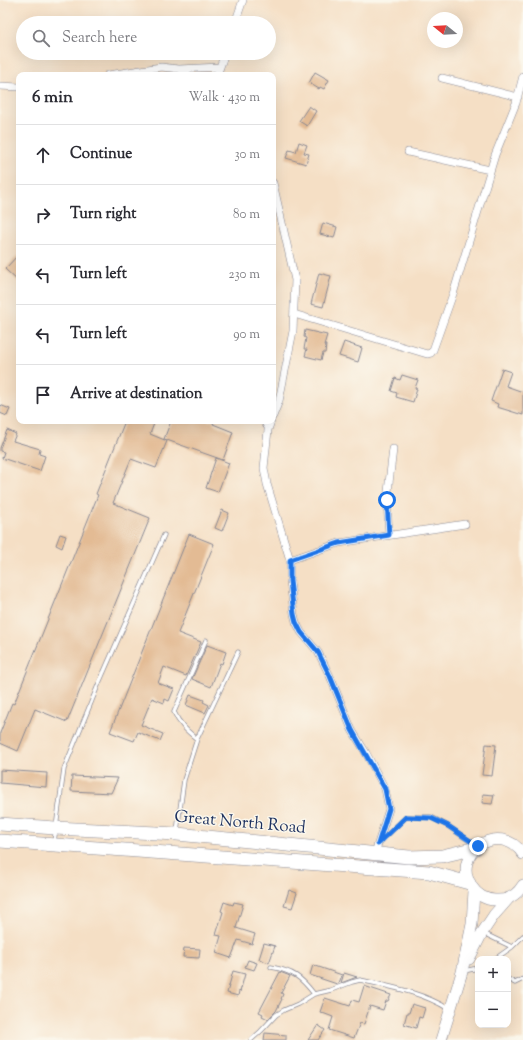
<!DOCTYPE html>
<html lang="en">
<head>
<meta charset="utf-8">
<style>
	body { margin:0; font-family:"Sorts Mill Goudy",serif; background:#f7f7f7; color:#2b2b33 }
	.controls { position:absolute; right:12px; bottom:12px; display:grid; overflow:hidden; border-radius:8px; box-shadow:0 4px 16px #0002 }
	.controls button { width:36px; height:36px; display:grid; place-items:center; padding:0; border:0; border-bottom:1px solid #e1e1e2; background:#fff; color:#2b2b33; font:20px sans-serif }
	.compass { position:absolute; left:427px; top:12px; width:36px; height:36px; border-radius:50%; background:#fff; box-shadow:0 4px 16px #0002; rotate:288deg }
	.stop { position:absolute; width:12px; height:12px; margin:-9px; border:3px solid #1a73e8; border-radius:50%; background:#fff }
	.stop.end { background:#1a73e8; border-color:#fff; box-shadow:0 1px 4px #0008 }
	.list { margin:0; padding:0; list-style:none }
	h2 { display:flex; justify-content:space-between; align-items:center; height:52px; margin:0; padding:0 16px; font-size:17px }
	h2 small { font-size:13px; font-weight:400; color:#7c7c81 }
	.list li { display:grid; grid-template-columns:26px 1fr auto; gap:12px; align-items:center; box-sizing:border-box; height:60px; padding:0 16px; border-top:1px solid #e1e1e2 }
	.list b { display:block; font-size:15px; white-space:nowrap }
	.list em { font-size:13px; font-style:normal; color:#7c7c81 }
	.icon { flex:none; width:22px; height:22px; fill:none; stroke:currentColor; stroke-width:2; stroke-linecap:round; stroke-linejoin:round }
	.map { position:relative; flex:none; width:523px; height:1040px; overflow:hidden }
	.search { position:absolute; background:#fff; box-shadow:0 4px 16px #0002; left:16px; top:16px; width:260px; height:44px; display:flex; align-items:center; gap:10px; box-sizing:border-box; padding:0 14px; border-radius:22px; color:#7c7c81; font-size:15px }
	.panel { position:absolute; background:#fff; box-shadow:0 4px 16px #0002; left:16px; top:72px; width:260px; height:352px; border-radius:8px }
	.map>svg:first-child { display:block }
	.building { fill:#e3bb94 }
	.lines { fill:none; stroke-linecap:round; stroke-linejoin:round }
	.lane-casing { stroke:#888792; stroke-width:5 }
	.street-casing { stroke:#888792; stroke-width:8 }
	.primary-casing { stroke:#888792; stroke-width:12 }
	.highway-casing { stroke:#888792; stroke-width:14 }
	.lane { stroke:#fff; stroke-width:3.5 }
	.street { stroke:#fff; stroke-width:7 }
	.primary { stroke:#fff; stroke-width:11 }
	.highway { stroke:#fff; stroke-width:13 }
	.route { stroke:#1a73e8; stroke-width:5 }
	.labels { text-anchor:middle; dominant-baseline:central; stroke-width:3; stroke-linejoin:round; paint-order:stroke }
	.street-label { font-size:17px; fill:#1b2f5e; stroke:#fbf7ec }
</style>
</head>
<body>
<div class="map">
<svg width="523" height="1040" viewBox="0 0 523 1040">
	<rect width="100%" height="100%" fill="#fbf7ec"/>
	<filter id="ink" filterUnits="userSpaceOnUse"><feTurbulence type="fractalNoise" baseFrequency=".025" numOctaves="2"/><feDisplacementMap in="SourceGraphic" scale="8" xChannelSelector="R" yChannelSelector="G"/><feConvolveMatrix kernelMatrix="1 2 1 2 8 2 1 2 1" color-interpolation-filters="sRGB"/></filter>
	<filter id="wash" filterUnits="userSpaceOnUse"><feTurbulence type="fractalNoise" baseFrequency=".012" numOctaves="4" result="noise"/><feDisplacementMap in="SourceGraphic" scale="16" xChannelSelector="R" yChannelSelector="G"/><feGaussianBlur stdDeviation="0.9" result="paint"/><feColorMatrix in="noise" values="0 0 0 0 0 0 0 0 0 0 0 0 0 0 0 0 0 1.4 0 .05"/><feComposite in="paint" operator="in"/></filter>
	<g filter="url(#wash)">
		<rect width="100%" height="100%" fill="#f5dfc5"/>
		<g id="blocks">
			<path class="building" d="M315,72L329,80L324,89L320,87L319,89L309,83Z
				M309,106L316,111L307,126L299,121Z
				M299,142L307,145L304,153L309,154L306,164L286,158L289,150L296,152Z
				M323,223L337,227L334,238L320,234Z
				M19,254V282L5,269Z
				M319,273L331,276L323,307L311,304Z
				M305,330L327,335L324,345H326L325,353H323L321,360L305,356L307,349H304L306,338L304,337Z
				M344,342L362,348L358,362L339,356Z
				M502,369L511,372L506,386L523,392V415L497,407L498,404L491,401Z
				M402,375L418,380L415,388L417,389L413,402L396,397L397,393L391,391L395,378L400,380Z
				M0,405L10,409L7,416L0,413Z
				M125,421H155L150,434L167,441L156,468L131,459L113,503L150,518L67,722L35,709L18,751L0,743V733L12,703L14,704L98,495L96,494Z
				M171,421H214L213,424L233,432L223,460L164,439Z
				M7,430L16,434L13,441L40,449L39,454L45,456L40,471L2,458L4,452L0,451V448Z
				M216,458L229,463L218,492L206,488Z
				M222,510L229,513L222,531L215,528Z
				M60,534L66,536L62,548L56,545Z
				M189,534L214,544L178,633L201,642L186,676L164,667L158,683L174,689L169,701L165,699L164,703L152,698L141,725L163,734L160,741L138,732L134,741L110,732Z
				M207,645L226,652L222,664L220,663L211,687L192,679Z
				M190,695L204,700L203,702L209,705L205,713L186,705Z
				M486,744L496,745L492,776L482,775Z
				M0,770L47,773L46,787L0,783Z
				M72,776L118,778L111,793L71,791Z
				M483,794L494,795L492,804L482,803Z
				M289,890L297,893L292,908L284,906Z
				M224,902L233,905L234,902L243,904L236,928L255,934L252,944L238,940L231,958L216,953L221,936L216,935L223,912L221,911Z
				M264,943L275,946L269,963L259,959Z
				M184,948L200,949L199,958L183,957Z
				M248,960L257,963L254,970L245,967Z
				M313,965L342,975L339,983L337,984L310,975Z
				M233,971L245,974L240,992L239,991L238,996L227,993Z
				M280,972L290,976L281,993L283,994L281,999H282L276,1011L268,1019L262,1016L263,1014L259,1012Z
				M344,973L357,977L341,983Z
				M364,986L391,995L388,1001H386L383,1010L370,1006L364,1024L360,1023L354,1038L329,1030L333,1017L320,1012L325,998L350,1006L352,1000L359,1002Z
				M412,1004L425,1008L422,1018L419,1017L416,1028L404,1024L407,1013H409Z
				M318,1025L325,1030L318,1040H308Z
				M265,1033L286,1035V1040H264Z"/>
		</g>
	</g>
	<g filter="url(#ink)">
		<use href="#blocks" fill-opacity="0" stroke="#888792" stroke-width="1"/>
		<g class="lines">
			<g class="lane-casing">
				<path id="lane" d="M262,421L267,429
					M197,739C187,731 179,724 174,712L206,640
					M177,831L184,780L197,739L238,652
					M54,842L64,769L99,683L164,535
					M380,842L406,817H431L448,826L474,844
					M483,933L512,947L523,936
					M495,959L512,947
					M271,967C293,971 301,977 314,994
					M464,971L478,968
					M508,979L515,983L523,979
					M251,1040L261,1031L276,1015L284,1010L298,1004L314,994L331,990L352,982L360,980C391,987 421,992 449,1009"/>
			</g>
			<g class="street-casing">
				<path id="street" d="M235,23L243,0
					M179,69L220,67L225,53
					M108,75L161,67L179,69L188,75
					M217,75L220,67
					M442,78L518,97
					M0,86L19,87
					M408,152L490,170
					M273,183L295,280L293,331L279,401L273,416
					M294,314L427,354L431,353L433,350L454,291L495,155L516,103L523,76
					M271,421L268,430L264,468L267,484L290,560V581L294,614L296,622L301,632L318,652L330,676L352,730L366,753L385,789L389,809L375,853
					M389,535L387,500L393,449
					M290,560L339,543L465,524"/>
			</g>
			<g class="primary-casing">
				<path id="primary" d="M523,854C499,819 449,854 472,887C477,895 486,900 495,900C507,901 517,895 523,885
					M469,959L482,933L494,915L509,898
					M441,1040L462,972L472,924L474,891"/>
			</g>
			<g class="highway-casing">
				<path id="highway" d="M0,824L55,828L177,834L409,857L442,856L476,848
					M0,841L429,872L469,883"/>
			</g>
			<use href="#lane" class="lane"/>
			<use href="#street" class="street"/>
			<use href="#primary" class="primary"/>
			<use href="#highway" class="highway"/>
		</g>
	</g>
	<g class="lines" filter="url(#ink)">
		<path class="route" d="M387,500L389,535L339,543L290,560V581L294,614L296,622L301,632L318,652L330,676L352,730L385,789L389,809L378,844L406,817L431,818L448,826L478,846"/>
	</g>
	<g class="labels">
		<g class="street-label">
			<text transform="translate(240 823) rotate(5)">Great North Road</text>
		</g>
	</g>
</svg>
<div class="controls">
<button>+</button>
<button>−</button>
</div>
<svg class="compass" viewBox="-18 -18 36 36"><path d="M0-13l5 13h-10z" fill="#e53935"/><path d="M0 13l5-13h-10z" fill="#7c7c81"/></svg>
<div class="stop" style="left:387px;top:500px"></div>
<div class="stop end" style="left:478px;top:846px"></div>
<div class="search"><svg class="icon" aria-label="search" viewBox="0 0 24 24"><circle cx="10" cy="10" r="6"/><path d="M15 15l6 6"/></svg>Search here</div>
<section class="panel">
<h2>6 min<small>Walk · 430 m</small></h2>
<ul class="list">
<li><svg class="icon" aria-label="ahead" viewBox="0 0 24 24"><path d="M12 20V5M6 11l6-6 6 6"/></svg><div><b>Continue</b></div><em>30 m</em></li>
<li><svg class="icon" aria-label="right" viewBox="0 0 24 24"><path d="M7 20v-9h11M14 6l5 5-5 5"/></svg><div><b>Turn right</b></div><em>80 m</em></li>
<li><svg class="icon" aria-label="left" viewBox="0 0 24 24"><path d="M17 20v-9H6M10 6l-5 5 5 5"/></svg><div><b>Turn left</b></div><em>230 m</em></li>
<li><svg class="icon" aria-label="left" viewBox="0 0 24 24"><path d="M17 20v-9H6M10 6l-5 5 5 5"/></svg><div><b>Turn left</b></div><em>90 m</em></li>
<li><svg class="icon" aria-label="arrive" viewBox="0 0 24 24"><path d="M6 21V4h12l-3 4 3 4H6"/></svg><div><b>Arrive at destination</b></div></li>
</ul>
</section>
</div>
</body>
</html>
